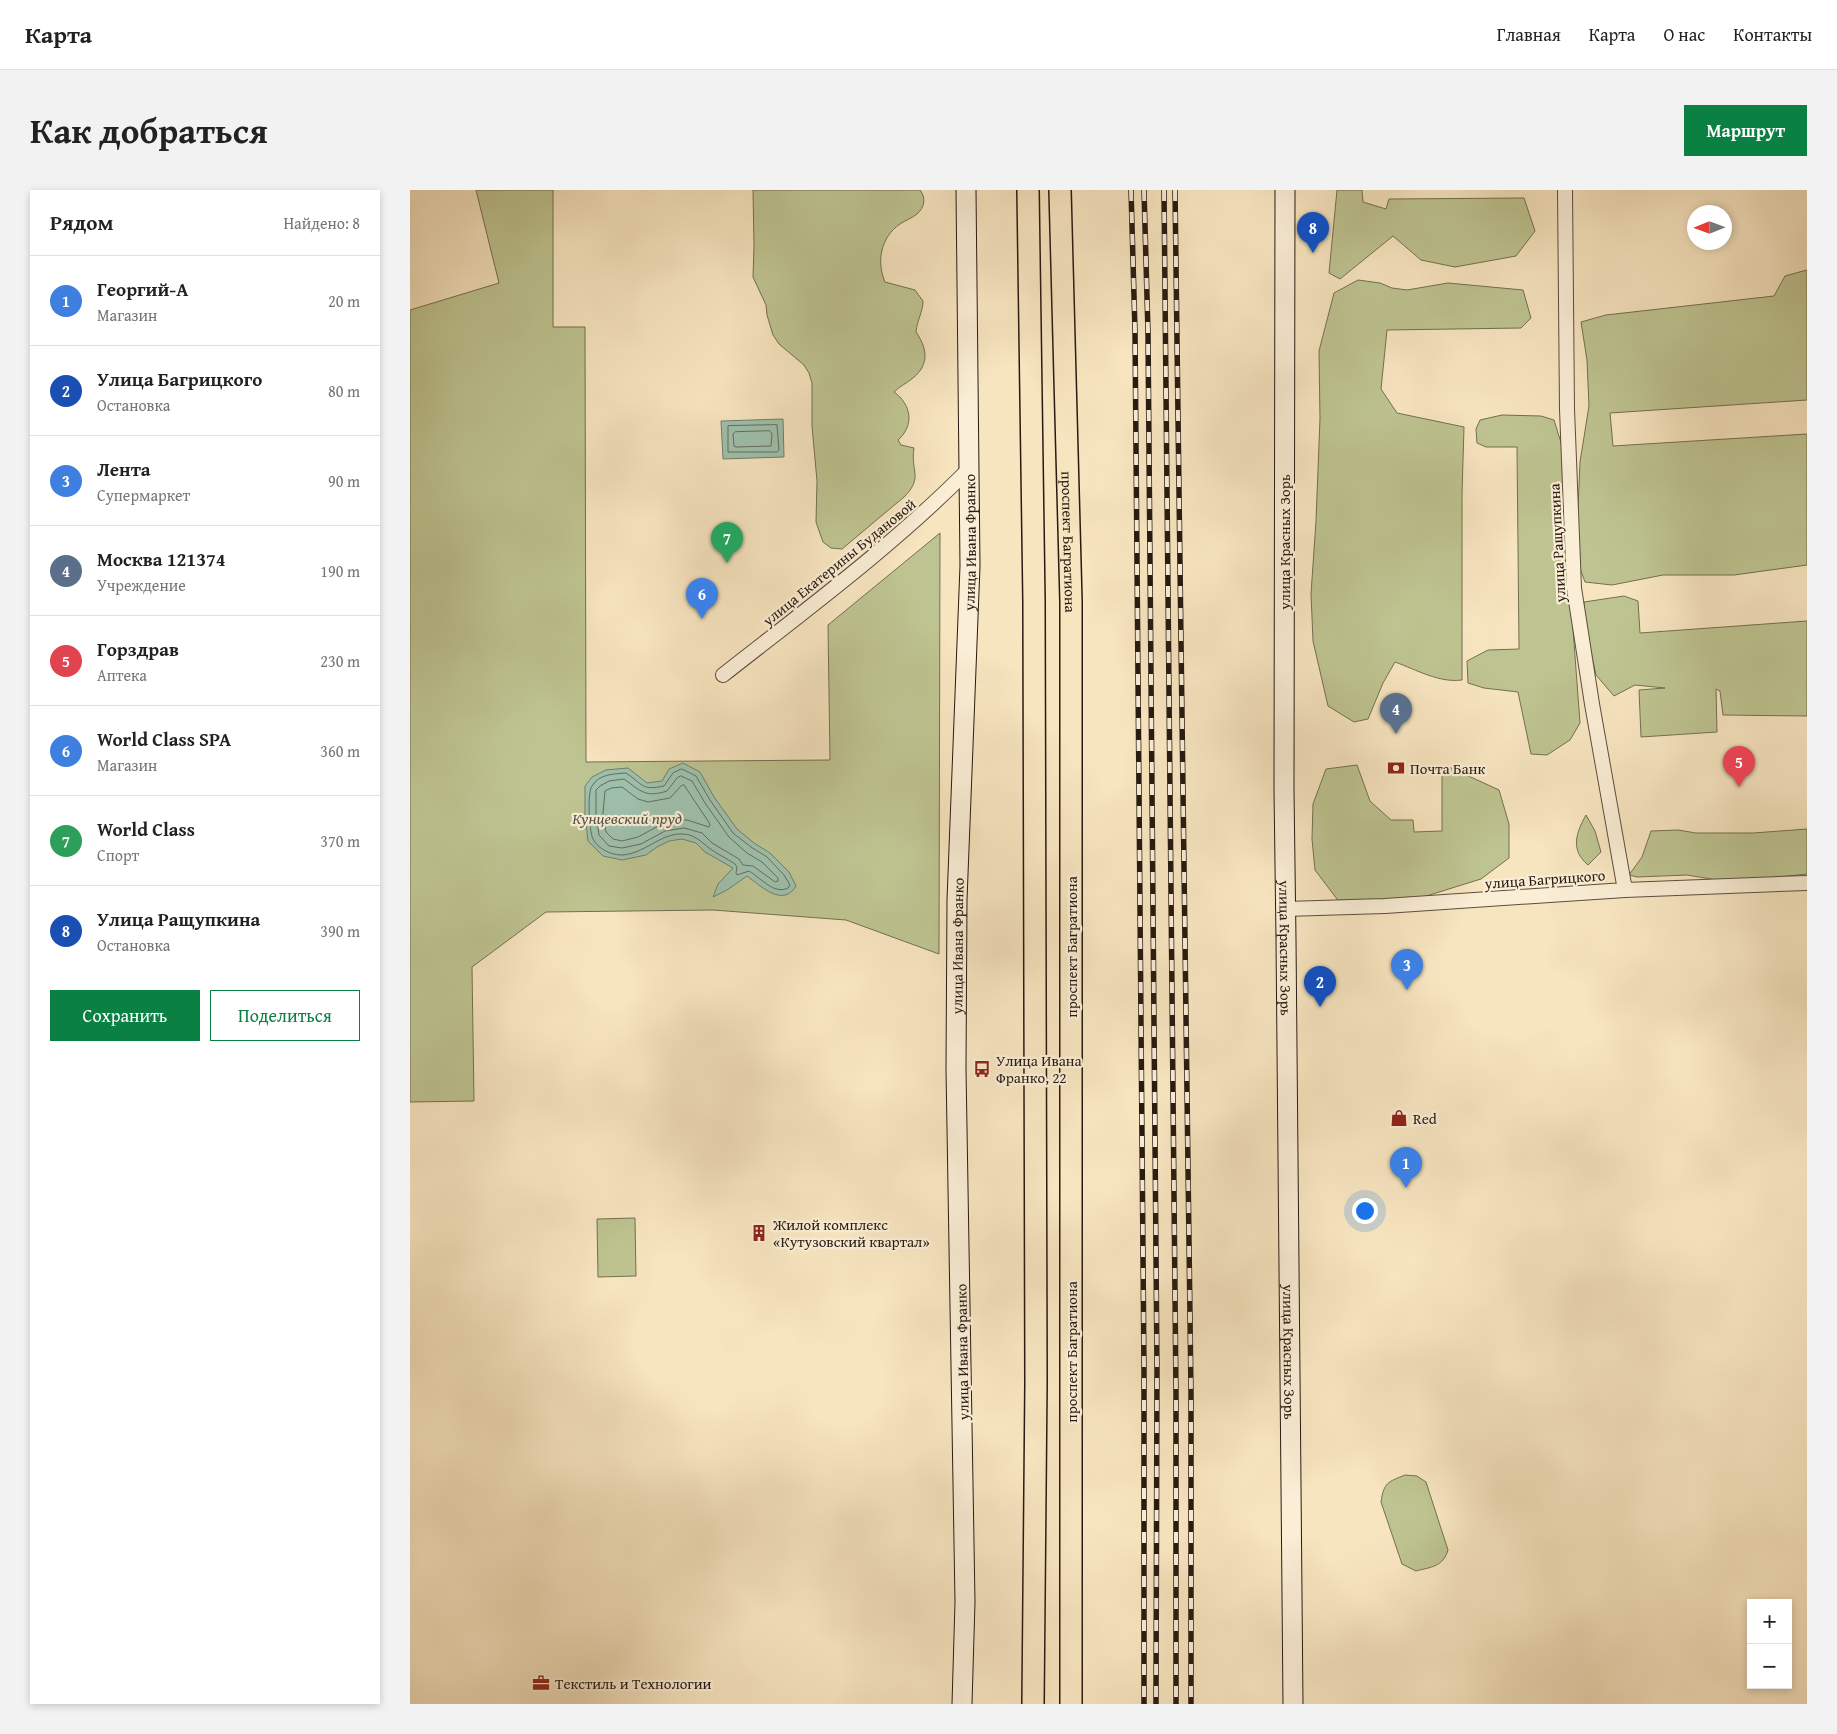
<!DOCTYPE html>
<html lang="ru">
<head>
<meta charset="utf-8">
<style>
	body { margin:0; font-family:"Gentium Book Plus",serif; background:#f2f2f2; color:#222 }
	.controls { position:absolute; right:15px; bottom:15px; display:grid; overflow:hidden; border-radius:0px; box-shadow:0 2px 8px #0003 }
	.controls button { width:45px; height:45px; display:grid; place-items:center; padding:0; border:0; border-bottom:1px solid #e0e0e0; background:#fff; color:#222; font:25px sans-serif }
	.compass { position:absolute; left:1277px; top:15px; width:45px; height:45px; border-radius:50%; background:#fff; box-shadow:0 2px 8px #0003; rotate:269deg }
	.you { position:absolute; left:954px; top:1020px; width:18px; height:18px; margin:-12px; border:4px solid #fff; border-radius:50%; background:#1a73e8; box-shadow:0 0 0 8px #1a73e833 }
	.badge { display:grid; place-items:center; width:32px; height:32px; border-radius:50%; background:#0b8043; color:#fff; font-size:16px; font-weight:700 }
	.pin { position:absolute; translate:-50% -41px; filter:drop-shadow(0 1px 2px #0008) }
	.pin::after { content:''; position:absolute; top:26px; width:18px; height:15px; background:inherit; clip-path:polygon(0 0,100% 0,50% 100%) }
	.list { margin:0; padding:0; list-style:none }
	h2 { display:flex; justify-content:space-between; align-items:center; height:65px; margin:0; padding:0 20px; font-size:21px }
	h2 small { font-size:16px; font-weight:400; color:#767676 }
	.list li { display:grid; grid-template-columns:32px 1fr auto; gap:15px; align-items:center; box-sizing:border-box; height:90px; padding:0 20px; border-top:1px solid #e0e0e0 }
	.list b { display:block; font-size:19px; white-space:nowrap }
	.list p { margin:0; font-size:16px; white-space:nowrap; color:#767676 }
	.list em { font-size:16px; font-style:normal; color:#767676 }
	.actions { display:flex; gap:10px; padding:15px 20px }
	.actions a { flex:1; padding:11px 0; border:1px solid #0b8043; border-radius:0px; text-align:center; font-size:18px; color:#0b8043 }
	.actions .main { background:#0b8043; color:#fff }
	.map { position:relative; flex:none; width:1397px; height:1514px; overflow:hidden; border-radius:0px }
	header { display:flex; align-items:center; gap:30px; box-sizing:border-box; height:70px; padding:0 25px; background:#fff; border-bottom:1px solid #e0e0e0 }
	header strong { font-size:24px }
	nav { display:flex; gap:28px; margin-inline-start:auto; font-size:18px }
	.intro { display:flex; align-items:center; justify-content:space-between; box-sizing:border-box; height:120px; padding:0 30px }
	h1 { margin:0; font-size:35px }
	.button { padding:12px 22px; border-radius:0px; background:#0b8043; color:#fff; font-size:18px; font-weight:700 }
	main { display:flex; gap:30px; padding:0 30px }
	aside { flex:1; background:#fff; border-radius:0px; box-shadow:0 2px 8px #0003 }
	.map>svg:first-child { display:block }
	.green { fill:#bec491; stroke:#736f51 }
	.water { fill:#9ec0ac; stroke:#6f7e6e }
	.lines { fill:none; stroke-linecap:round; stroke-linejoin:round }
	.shore { stroke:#636d5e; stroke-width:1 }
	.street-casing { stroke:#5c4d3d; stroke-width:16 }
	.secondary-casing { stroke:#281a11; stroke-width:21 }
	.primary-casing { stroke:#281a11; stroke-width:24 }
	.street { stroke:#faeed6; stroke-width:14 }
	.secondary { stroke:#faeed6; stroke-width:19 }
	.primary { stroke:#f7e5c0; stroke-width:21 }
	.rail-casing { stroke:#281a11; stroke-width:5.5 }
	.rail { stroke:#faeed6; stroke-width:4; stroke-dasharray:11; stroke-linecap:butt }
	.labels { text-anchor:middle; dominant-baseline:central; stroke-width:4.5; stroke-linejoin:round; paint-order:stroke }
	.street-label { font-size:15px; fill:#281a11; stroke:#faeed6 }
	.poi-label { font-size:15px; fill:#281a11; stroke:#faeed6; text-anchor:start }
	.water-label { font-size:16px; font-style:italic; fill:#515447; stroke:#faeed6 }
</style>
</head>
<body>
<header>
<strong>Карта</strong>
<nav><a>Главная</a><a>Карта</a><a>О нас</a><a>Контакты</a></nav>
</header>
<div class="intro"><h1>Как добраться</h1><a class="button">Маршрут</a></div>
<main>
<aside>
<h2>Рядом<small>Найдено: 8</small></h2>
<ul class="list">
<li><span class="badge" style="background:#3f7fe0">1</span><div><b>Георгий-А</b><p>Магазин</p></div><em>20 m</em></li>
<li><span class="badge" style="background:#1a4fb4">2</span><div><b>Улица Багрицкого</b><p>Остановка</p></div><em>80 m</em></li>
<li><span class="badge" style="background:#3f7fe0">3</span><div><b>Лента</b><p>Супермаркет</p></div><em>90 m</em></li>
<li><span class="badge" style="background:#5c6f8a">4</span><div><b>Москва 121374</b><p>Учреждение</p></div><em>190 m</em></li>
<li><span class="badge" style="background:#e0444e">5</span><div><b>Горздрав</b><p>Аптека</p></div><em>230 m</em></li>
<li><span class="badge" style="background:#3f7fe0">6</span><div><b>World Class SPA</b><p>Магазин</p></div><em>360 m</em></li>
<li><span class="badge" style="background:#2e9e5b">7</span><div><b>World Class</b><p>Спорт</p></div><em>370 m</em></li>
<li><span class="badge" style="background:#1a4fb4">8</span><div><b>Улица Ращупкина</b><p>Остановка</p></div><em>390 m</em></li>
</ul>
<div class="actions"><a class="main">Сохранить</a><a>Поделиться</a></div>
</aside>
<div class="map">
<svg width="1397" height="1514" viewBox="0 0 1397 1514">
	<rect width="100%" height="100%" fill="#f7e5c0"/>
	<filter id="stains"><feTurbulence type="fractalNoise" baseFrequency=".004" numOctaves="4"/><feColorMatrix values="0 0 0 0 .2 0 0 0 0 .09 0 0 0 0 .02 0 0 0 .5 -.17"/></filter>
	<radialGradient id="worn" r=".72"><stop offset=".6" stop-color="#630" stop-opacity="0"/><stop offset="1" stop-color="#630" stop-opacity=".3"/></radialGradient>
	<path class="green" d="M66,0H143V137H175L176,572L420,570L418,435L530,343L529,764L436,730L303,720L136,722L62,777L64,911L0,912V120L89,93Z
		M343,0H510C516,8 515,17 507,24C502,28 496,30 490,34C471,47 466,71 475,92L505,100L513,111C513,122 507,130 506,142C517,158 520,174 503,188C497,193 490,196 484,202C501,214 505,235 488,250L491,255L504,258C500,281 514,287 494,307L432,359L421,358L413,352L406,332L407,291L402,236V193L399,183L394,175L369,154L363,145L357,125L356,115L343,87L344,56Z
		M927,0H952L953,12L976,19L979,9L1114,8L1125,41L1106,66L1045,77L1011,70L983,46L930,89L919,83Z
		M1397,80V210L1200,223L1203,256L1397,244V375L1324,385H1253L1202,395L1175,392L1166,368L1170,272L1179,216L1177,170L1171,132L1196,125L1364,106L1375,86Z
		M948,90L970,93L982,98L997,100L1038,93L1113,100L1121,128L1111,138L977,140L971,199L987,223L1054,237L1052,303V490C1029,493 1007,480 985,472L973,493L958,529L944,532L918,516L903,451L901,404L906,331L910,229L909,161L924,103Z
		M1092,225L1131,226L1144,230L1153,259L1160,399L1170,533L1160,550L1137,565L1121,564L1108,502L1074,498L1058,493L1057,471L1078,460L1109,459L1107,257H1076L1067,253L1066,239L1070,230Z
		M1214,406L1228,411L1230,443L1397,431V526L1313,525L1310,501L1306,499L1307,542L1231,547L1229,500L1255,498L1225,495L1204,506L1186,485L1174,430V412Z
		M947,575L960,611L981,630H1003L1004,642L1032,641V577H1039L1089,600L1099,634V668L1071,689L1013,707L930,713L905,680L902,649L903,614L916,579Z
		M1176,625L1185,641L1191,662L1178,675C1160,660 1166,643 1176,625Z
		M1397,639V684L1319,692L1277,685L1227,687L1219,685L1232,667L1241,641L1268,640L1286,643H1343Z
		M225,1028L226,1086L188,1087L187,1029Z
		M995,1285L1007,1286L1016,1292L1038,1360C1033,1377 1021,1377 1006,1381L992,1374L971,1312C974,1292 978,1292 995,1285Z"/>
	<path class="water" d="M373,229L374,267L313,269L311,231Z
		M273,573L290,582L304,607L327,639L344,653L360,663L379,682L386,696C373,718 351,696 337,686L317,700L303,707L308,694L323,678L295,662L286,653L272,649L259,651L247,657L236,665L212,670L193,666L178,651L175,625V596L182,587L196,580L218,578L237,593L252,591L259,579Z"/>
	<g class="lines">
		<path class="shore" d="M367,235L369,260L367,262H318V236Z
			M360,241L362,244L361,256L326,257L324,256L323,244L325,242Z
			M272,579L286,586L300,610L323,643L341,657L357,667L374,685L380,695L378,698C364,705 351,688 339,681L327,685L326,683L327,677L325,674C316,668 307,664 299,658C290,651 284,644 272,644C251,643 234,664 212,665C201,665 188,659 183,649C179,641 177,603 182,596C189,584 203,584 216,583C233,594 231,601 254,596L263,583Z
			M271,586L282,591L295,613L319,647L337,663L352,672L368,688V691L365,692L343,676L333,675L329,669L302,653L292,643L274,638L255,641L231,654L212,658L199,656L189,645L186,624V600L190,596L199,591L214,589C231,601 235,608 257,601L267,588Z
			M274,595L300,634L299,637L277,630H269L252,634L228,647L212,651L203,649L196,642L193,623L195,601L201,598L212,597L228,609L238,612L260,608L271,596Z"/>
		<g class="street-casing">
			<path id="street" d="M1155,0L1157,219L1164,398L1182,514L1215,700
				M313,485C397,419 485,354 560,278
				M875,719L975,716L1215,700L1397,693"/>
		</g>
		<g class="secondary-casing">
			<g id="secondary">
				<path id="s1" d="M875,0L874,600L876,749L883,1514"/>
				<path id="s2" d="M552,1514L555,1412L546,879L547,710L560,376L556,0"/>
			</g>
		</g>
		<g class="primary-casing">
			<g id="primary">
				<path d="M618,0L624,412L626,1192L623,1514"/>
				<path id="s3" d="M650,0L661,412V1514"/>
			</g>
		</g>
		<use href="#street" class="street"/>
		<use href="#secondary" class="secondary"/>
		<use href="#primary" class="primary"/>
		<g class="rail-casing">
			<path id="rail" d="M721,0L725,141L734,1180V1514
				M734,0L738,142L747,1179L746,1514
				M754,0L766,1204V1514
				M765,0L781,1202V1514"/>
		</g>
		<use href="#rail" class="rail"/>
	</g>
	<defs>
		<g id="bank-bare" transform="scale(1.35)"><path d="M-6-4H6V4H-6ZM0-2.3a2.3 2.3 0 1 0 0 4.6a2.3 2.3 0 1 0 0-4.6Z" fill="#8f2418" stroke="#faeed6" stroke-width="2.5" paint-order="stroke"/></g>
		<g id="bus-bare" transform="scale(1.35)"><path d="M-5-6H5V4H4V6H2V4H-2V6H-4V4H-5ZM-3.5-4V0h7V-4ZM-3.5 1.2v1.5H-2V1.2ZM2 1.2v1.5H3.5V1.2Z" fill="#8f2418" stroke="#faeed6" stroke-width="2.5" paint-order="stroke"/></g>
		<g id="shop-bare" transform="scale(1.35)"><path d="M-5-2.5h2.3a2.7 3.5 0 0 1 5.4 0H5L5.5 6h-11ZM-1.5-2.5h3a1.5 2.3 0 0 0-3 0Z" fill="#8f2418" stroke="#faeed6" stroke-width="2.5" paint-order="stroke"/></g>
		<g id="building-bare" transform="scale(1.35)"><path d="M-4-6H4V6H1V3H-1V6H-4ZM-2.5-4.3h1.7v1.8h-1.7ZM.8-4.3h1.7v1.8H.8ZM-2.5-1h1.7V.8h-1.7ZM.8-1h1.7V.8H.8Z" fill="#8f2418" stroke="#faeed6" stroke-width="2.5" paint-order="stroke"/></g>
		<g id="office-bare" transform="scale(1.35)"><path d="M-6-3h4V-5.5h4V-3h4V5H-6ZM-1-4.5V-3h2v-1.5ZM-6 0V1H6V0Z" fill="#8f2418" stroke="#faeed6" stroke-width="2.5" paint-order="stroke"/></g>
	</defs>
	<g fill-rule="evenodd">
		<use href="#bank-bare" x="986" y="578"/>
		<use href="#bus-bare" x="572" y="879"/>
		<use href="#shop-bare" x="989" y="928"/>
		<use href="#building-bare" x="349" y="1043"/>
		<use href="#office-bare" x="131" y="1493"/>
	</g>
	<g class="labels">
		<g class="street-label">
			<text stroke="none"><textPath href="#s2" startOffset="1162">улица Ивана Франко</textPath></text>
			<text stroke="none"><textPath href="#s3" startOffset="352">проспект Багратиона</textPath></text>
			<text transform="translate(874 352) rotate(-90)">улица Красных Зорь</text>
			<text transform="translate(1147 353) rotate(-93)">улица Ращупкина</text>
			<text transform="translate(429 372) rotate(-39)">улица Екатерины Будановой</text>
			<text transform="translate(1135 689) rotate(-4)">улица Багрицкого</text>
			<text stroke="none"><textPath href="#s2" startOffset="758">улица Ивана Франко</textPath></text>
			<text transform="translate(661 757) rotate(-90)">проспект Багратиона</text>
			<text stroke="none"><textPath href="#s1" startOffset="758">улица Красных Зорь</textPath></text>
			<text transform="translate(552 1162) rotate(-91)">улица Ивана Франко</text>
			<text transform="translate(661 1162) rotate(-90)">проспект Багратиона</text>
			<text stroke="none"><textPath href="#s1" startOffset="1162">улица Красных Зорь</textPath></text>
		</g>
		<g class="poi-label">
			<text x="1000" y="578">Почта Банк</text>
			<text x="586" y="870">Улица Ивана<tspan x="586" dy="17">Франко, 22</tspan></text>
			<text x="1003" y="928">Red</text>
			<text x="363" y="1034">Жилой комплекс<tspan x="363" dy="17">«Кутузовский квартал»</tspan></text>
			<text x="145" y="1493">Текстиль и Технологии</text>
		</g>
		<g class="water-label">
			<text x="217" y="628">Кунцевский пруд</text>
		</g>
	</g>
	<rect width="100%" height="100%" filter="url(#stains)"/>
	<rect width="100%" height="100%" fill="url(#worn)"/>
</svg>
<div class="controls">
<button>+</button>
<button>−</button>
</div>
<svg class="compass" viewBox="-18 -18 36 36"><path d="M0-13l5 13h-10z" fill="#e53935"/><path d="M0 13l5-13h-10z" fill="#767676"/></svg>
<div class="you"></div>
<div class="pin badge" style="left:996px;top:998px;background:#3f7fe0">1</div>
<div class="pin badge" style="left:910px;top:817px;background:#1a4fb4">2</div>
<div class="pin badge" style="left:997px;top:800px;background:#3f7fe0">3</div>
<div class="pin badge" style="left:986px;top:544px;background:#5c6f8a">4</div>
<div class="pin badge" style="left:1329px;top:597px;background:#e0444e">5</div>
<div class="pin badge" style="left:292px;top:429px;background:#3f7fe0">6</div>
<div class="pin badge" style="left:317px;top:373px;background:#2e9e5b">7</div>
<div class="pin badge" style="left:903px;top:63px;background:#1a4fb4">8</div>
</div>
</main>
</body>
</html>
